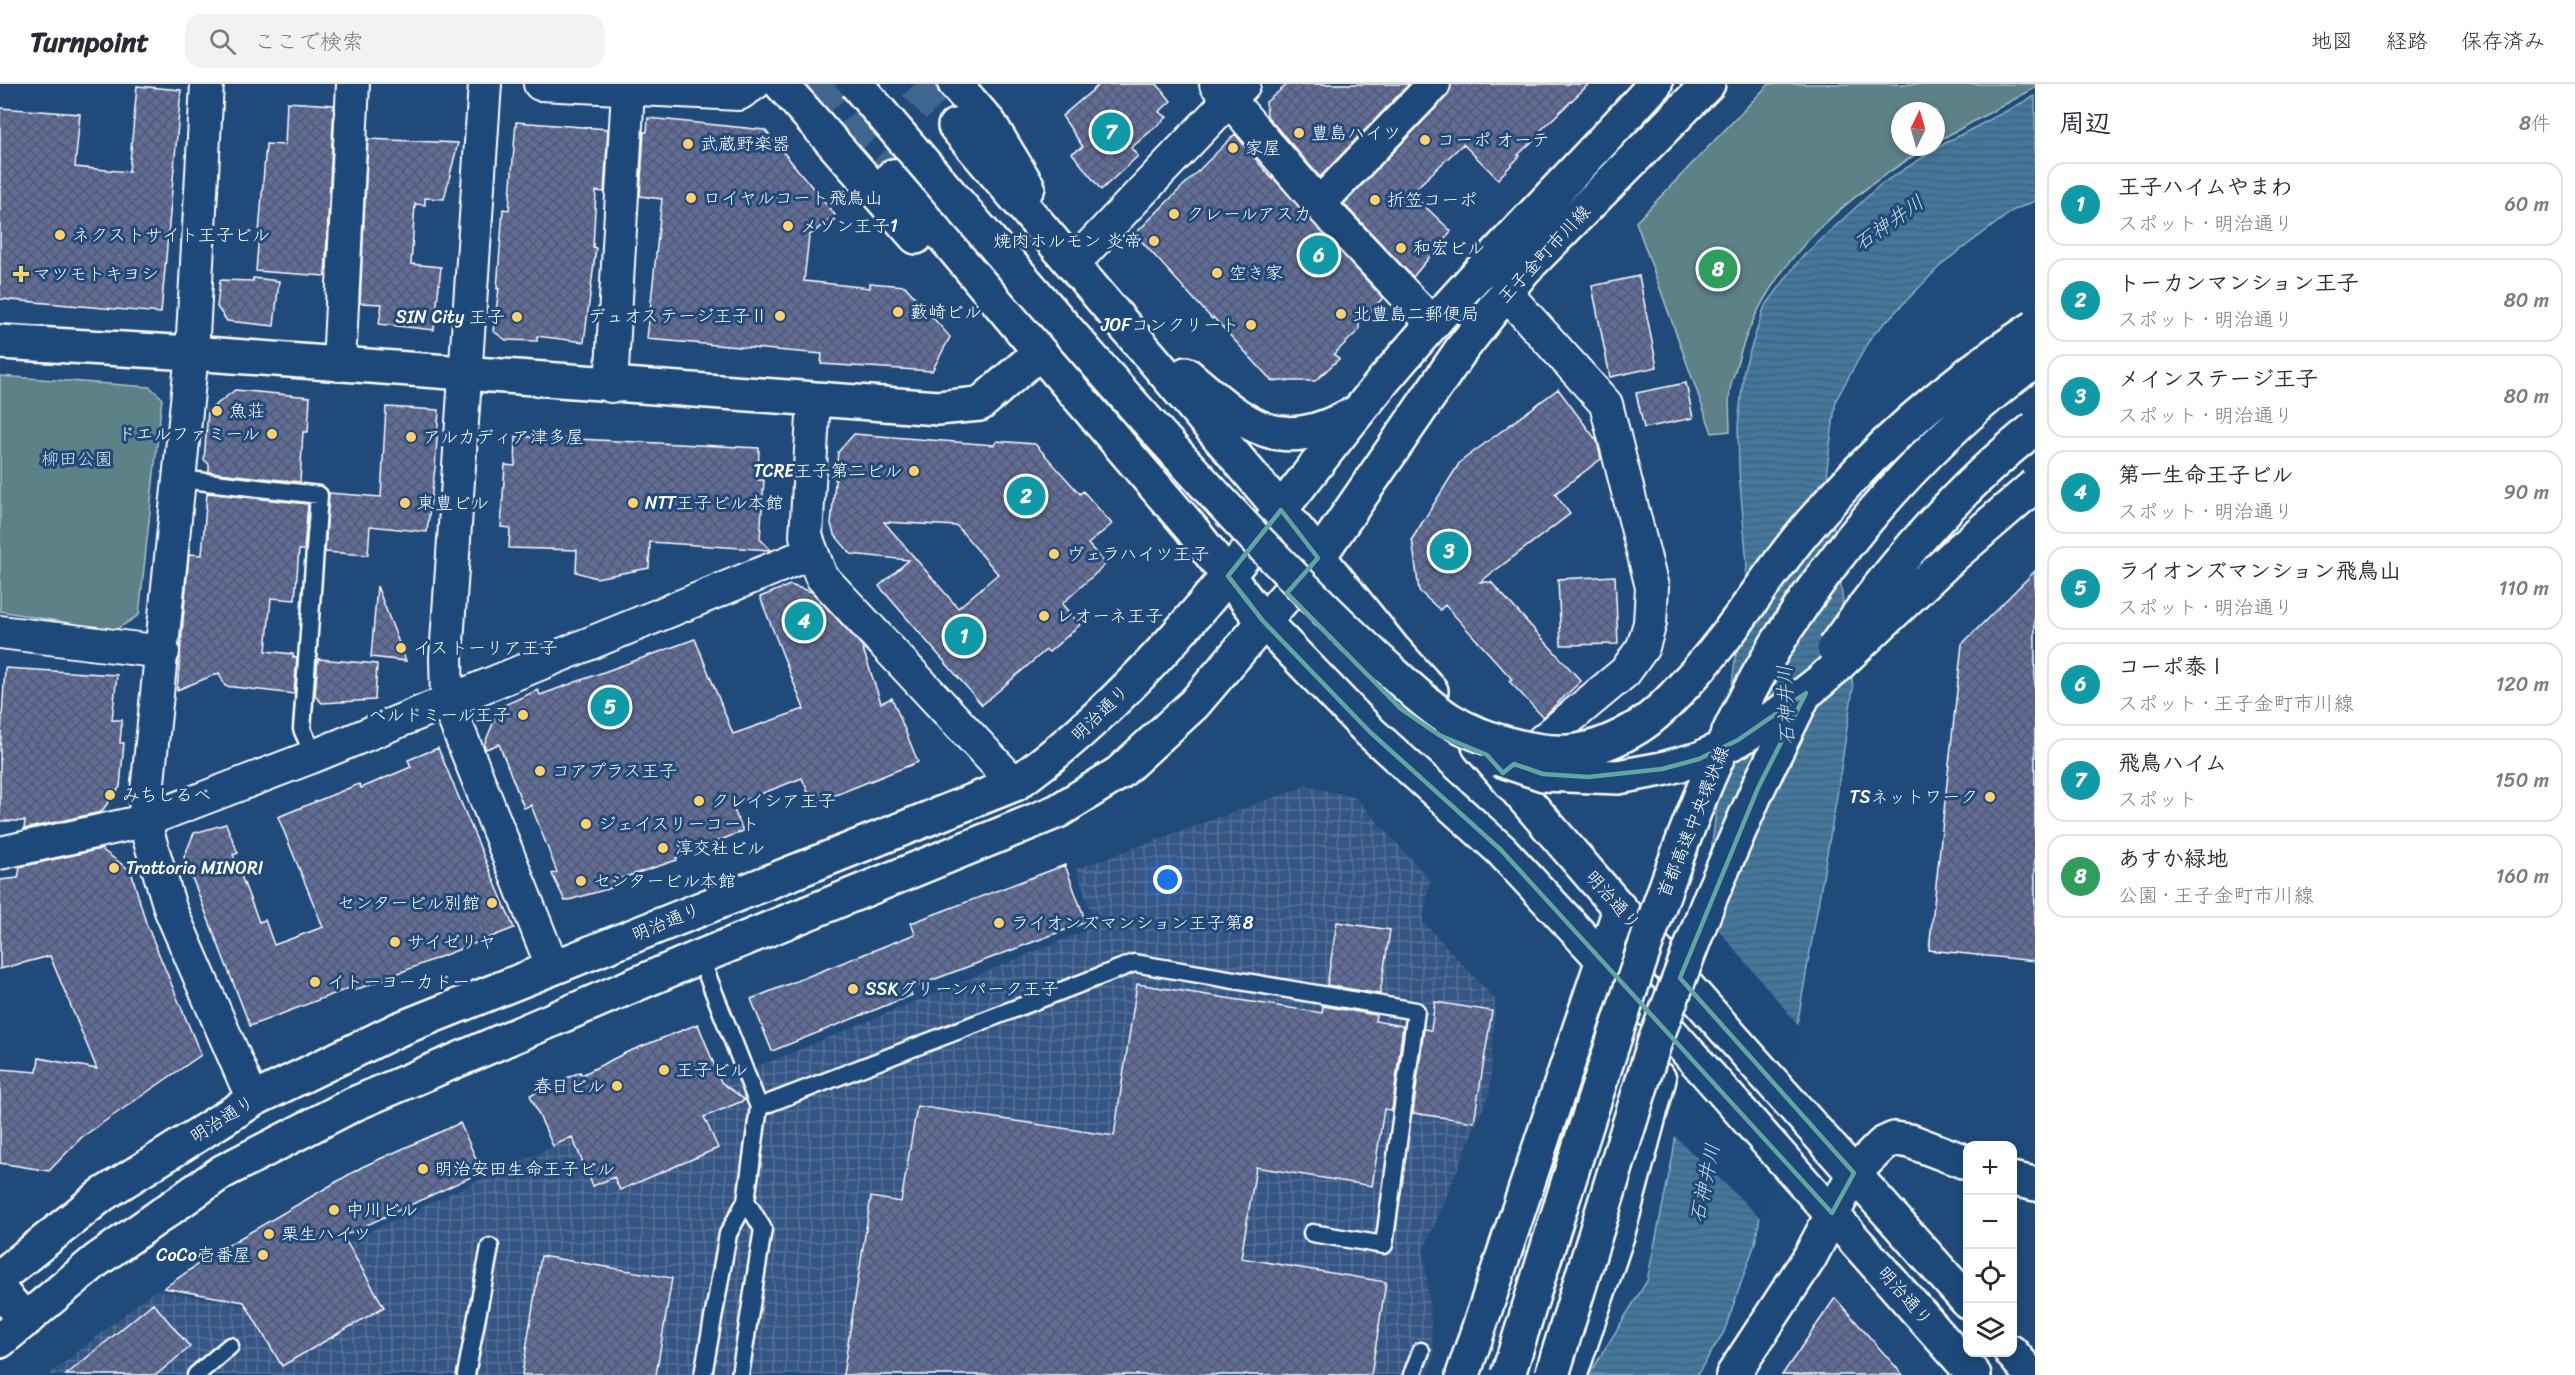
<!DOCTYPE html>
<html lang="ja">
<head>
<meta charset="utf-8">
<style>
	body { margin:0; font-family:Sriracha,"Klee One",sans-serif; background:#f2f2f3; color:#2b2b33 }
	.controls { position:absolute; right:18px; bottom:18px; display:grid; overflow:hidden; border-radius:12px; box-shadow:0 3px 9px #0003 }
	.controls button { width:54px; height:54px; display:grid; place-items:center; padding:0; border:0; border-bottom:2px solid #e1e1e2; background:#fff; color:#2b2b33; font:30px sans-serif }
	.compass { position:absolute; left:1891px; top:18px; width:54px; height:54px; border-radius:50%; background:#fff; box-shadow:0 3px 9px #0003; rotate:5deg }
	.you { position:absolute; left:1168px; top:796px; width:21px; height:21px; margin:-15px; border:4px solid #fff; border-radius:50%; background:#1a73e8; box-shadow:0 0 0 9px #1a73e833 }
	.badge { display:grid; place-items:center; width:39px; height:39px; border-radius:50%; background:#0b8043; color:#fff; font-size:20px; font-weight:700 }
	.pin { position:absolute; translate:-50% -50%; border:3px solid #fff; box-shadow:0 2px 6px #0006 }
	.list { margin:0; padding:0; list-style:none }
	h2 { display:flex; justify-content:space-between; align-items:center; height:78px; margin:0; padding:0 24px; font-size:26px }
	h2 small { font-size:20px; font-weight:400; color:#7c7c81 }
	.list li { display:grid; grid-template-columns:39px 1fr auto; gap:18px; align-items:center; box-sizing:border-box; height:84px; margin:0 12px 12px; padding:0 12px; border:2px solid #e1e1e2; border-radius:18px }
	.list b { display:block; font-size:22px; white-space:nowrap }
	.list p { margin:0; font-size:20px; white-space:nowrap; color:#7c7c81 }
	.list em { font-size:20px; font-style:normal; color:#7c7c81 }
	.icon { flex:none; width:33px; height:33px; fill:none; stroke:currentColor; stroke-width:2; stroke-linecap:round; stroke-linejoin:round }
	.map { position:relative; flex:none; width:2035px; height:1291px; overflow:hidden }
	header { display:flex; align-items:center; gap:36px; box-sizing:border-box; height:84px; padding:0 30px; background:#fff; border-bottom:2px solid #e1e1e2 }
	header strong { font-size:28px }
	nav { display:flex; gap:33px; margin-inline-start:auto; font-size:21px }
	.search { width:420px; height:54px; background:#f2f2f3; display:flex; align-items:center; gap:15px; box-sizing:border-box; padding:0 21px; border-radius:18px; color:#7c7c81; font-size:22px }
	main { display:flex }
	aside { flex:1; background:#fff }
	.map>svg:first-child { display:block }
	.industrial { fill:url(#industrial-grid) }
	.park { fill:#5b8187; stroke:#adc0c3; stroke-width:1.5 }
	.water { fill:url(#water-rules); stroke:#8eaec5; stroke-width:1.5 }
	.pier { fill:#1f4a7a }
	.building { fill:url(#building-cross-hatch); stroke:#fff; stroke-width:1.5; fill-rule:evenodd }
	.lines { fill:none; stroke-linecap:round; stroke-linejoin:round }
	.primary-tunnel { stroke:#41658e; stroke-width:33; stroke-dasharray:33 16; stroke-linecap:butt }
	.service-casing { stroke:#fff; stroke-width:21 }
	.minor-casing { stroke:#fff; stroke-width:36 }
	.tertiary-casing { stroke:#fff; stroke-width:38 }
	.primary-casing { stroke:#fff; stroke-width:38 }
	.motorway-casing { stroke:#fff; stroke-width:38 }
	.service { stroke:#1f4a7a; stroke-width:16 }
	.minor { stroke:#1f4a7a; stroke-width:32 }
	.tertiary { stroke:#1f4a7a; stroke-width:33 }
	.primary { stroke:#1f4a7a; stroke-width:33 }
	.motorway { stroke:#1f4a7a; stroke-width:33 }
	.motorway-bridge-casing { stroke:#fff; stroke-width:38; stroke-linecap:butt }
	.motorway-bridge { stroke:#1f4a7a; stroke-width:33 }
	.marked { fill:none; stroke:#63a6a1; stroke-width:4.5; stroke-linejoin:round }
	.poi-dot { fill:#ffd166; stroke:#1f4a7a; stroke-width:2 }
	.labels { text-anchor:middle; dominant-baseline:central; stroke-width:6; stroke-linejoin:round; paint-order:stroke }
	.poi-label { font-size:18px; fill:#fff; stroke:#1f4a7a; text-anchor:start }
	.street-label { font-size:18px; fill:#fff; stroke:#1f4a7a }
	.park-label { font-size:18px; fill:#d6e0e1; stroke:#1f4a7a }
	.water-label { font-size:20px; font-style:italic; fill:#d0dde7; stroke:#1f4a7a }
</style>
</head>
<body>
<header>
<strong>Turnpoint</strong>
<div class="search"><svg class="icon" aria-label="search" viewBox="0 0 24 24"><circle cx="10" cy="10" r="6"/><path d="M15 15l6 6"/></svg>ここで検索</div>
<nav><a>地図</a><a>経路</a><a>保存済み</a></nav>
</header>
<main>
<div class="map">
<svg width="2035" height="1291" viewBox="0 0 2035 1291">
	<defs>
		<pattern id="industrial-grid" width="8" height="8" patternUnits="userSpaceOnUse" patternTransform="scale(1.5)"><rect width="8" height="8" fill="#365785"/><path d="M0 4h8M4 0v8" fill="none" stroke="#547097"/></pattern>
		<pattern id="water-rules" width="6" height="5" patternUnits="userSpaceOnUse" patternTransform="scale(1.5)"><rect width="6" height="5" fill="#42789e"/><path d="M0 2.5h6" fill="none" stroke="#486071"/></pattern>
		<pattern id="building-cross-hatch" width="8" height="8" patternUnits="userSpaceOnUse" patternTransform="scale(1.5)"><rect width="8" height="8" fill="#606d99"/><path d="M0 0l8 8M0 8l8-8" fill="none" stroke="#54596b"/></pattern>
	</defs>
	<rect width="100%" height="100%" fill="#1f4a7a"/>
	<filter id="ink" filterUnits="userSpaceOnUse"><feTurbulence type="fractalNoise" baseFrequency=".0167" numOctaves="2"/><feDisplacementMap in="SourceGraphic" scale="12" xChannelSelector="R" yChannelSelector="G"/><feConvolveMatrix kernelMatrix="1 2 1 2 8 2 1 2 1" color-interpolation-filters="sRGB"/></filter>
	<g filter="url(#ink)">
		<path class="industrial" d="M1306,702L1355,713L1430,796L1423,838L1495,915L1490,1007L1424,1166L1434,1271L1427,1291H49L155,1206L245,1221L370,1147L509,1082L666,1014L772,977L1096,842L1076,785Z"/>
		<path class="park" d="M1769,0H2035V4L1936,58V27H1900V63H1928C1843,114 1764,181 1737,280C1735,288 1731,297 1730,306C1728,319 1730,334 1730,347L1712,349L1636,138Z
			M0,292L150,303L162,314L139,531L114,547L0,527Z"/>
		<path class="water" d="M2035,12V117L2014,126L1943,179L1871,253L1836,316L1827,384L1853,604L1836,718L1799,930L1755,1159L1724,1248L1697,1291H1589L1647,1197L1673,1071L1747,481L1739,387L1738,342L1744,285L1764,224L1800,175L1881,100L1947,58Z"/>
		<path class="pier" d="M1701,825L1800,943L1763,1136L1672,1050Z"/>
		<path class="building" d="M1100,0H1157L1171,17L1159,28L1167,33L1131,64L1138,72L1101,106L1072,69L1083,63L1062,32Z
			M1288,0H1409L1320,93L1267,32L1266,18Z
			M1451,0H1589L1539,48L1541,49L1518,71L1520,72L1498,95L1463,60L1411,109L1451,147L1413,193L1344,120L1447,12Z
			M137,2L181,6L161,229L0,215V24L80,30L75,83L129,88Z
			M287,18L334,21L325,192L256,187L266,60L285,61Z
			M648,34L765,46L835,131L809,152L804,197L870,204V199L905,202L950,253L932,287L821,280L822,270L647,255L662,115L640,112L644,48H647Z
			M516,38L608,45L604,108L596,107L593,163L596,164L584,258L537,252V257L506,256L493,247L499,205H497L503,125L509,126Z
			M1235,50L1272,95V93L1383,214L1359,238V246L1334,270L1339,275L1315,297H1272L1213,233L1212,235L1135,150Z
			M368,55L458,59L444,115L425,114V121L415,120L411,180L441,183L434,246L379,240L382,220L360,219Z
			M1639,192L1657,283L1610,293L1592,202Z
			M253,194L279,197L274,242L227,237L217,223L220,196L253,197Z
			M1686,299L1693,334L1644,344L1636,309Z
			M1558,305L1597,357L1601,375L1555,410L1570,430L1480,498H1491L1581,597L1543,633L1509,597L1512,595L1445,521L1440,526L1419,507L1412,455L1460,378Z
			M235,306L310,313L308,348H303L300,398L209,388V380L204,376L208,327Z
			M386,323L439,326L435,384L427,448L370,442L368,471L325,468L329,409L381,413Z
			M854,350L994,361L997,357L1035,360L1080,410L1083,407L1112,440L1088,460L1106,480L1062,520L1080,541L1049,568L1046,566L982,621L879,502L909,476L851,470L834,450L831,440L838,368ZM884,438L957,442L998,490L958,524Z
			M516,352L759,364L758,396H764L760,455L771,466L650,458L649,484L596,494L576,488L577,466L509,464L510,444L501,443L505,381L515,382Z
			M207,409L308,420L304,466H299L295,516L271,514L266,567L293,570V573H297L294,610L225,602L219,589L177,606L189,470L202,471Z
			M2035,487V877L1929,866L1962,560Z
			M1615,492L1618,560L1561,561L1558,495Z
			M790,501L812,508L862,562L881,619L892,614L918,678L813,720L802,694L732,721L743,747L676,774L677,776L613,797L615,803L565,817L552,790L557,788L531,721L524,724L499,660L486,665L484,661L500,623L538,606L540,611L695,555L733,650L804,625L760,513Z
			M377,502L406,577L371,573Z
			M318,575L377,580L375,616L322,619L315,612Z
			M5,584L117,591L112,636H122L120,659H124L120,703L101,728L24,745L25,737H0V666Z
			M438,664L514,844L353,907L352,903L250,942L184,773L194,749L226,740L238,769L233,771L259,838L265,836L274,861L323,843L278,733L359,700L361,704L411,683L408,676Z
			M101,765L131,787L146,839L201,971L82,1053L49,1087L0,1079V985L37,988L39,974L97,985L50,872L0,885V796L18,794L20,783Z
			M1065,781L1086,838L909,905L912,911L772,967L751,915L915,850L911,839Z
			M1337,838L1390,846L1380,910L1327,901Z
			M1137,900L1322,929L1323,922L1376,931L1375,937L1403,942L1392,1026L1384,1025L1372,1102L1256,1083L1241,1174L1386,1198L1371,1291H843L871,1113L901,1118L917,1022L1114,1052Z
			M1435,918L1492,927L1474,1038L1413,1029L1424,945L1431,946Z
			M698,940L721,998L745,1016L704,1033L718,1064L620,1106L614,1093L593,1102L572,1053L553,1062L530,1011L580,988L582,991L625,969Z
			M460,1039L482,1088L343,1152L384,1223L282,1282L244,1218L164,1204L211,1171L362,1083Z
			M541,1172L672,1194L656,1291H522Z
			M1835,1214L1903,1291H1782Z
			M153,1219L190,1263L156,1291H66Z"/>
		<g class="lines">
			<path class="primary-tunnel" d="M812,0L893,92
				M915,0L955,42"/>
			<g class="service-casing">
				<path id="service" d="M180,395L319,411L302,645L314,672
					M700,873L759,1023
					M196,1291L230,1262
					M466,1291L490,1163
					M703,1291L728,1150L746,1117L759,1023L1134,879L1416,927L1384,1161L1312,1149
					M740,1291L763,1145L746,1117
					M1412,1291L1421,1267"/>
			</g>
			<g class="minor-casing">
				<path id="minor" d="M207,0L192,269L144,737L171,827L253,1016
					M485,0L446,573L447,617L552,882
					M540,0L739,10L754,0
					M1216,0L1319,120L1432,239
					M1319,120L1434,0
					M1073,180L1244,0
					M1505,208L1606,320L1652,503L1650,539L1643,563L1625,588L1517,678
					M339,281L353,0
					M611,302L628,6
					M814,315L806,452L821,492L1015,700
					M0,548L163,568
					M0,769L144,737L314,672L811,469"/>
			</g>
			<g class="tertiary-casing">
				<path id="tertiary" d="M0,258L192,269L938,324L980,320L1040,268
					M2012,1095L2035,1100
					M0,1207L26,1236
					M1733,1291L1810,1173L1854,1089L1883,1060L1894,1055L1910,1057L1968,1079"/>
			</g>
			<g class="primary-casing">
				<path id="primary" d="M781,0L916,153
					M955,0L990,40L1028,103
					M955,42L1281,426L1393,565L1431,607
					M893,92L1040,268L1190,443L1263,537L1370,648L1501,766L1673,951L1974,1291
					M1186,290C1243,338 1275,373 1351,331
					M1479,662L1690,906L1968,1218
					M0,1193L102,1111L253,1016L397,946L1015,700C1165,593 1268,436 1384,296C1470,193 1566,99 1655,0
					M0,1257L97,1176L222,1088L354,1020L700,873L1058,727L1119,689L1194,620L1318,474L1461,266L1523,187L1708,0
					M2011,1268L2031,1291"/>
			</g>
			<g class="motorway-casing">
				<path id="motorway" d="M1463,1291L1620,825
					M1570,1291L1617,1152L1659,995"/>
			</g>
			<use href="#service" class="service"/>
			<use href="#minor" class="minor"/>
			<use href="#tertiary" class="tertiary"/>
			<use href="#primary" class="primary"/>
			<use href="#motorway" class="motorway"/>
			<g class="motorway-bridge-casing">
				<path id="motorway-bridge" d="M856,0C988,153 1118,310 1258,457C1298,498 1338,539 1381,578C1403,598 1425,620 1450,636C1480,655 1541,673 1577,667C1597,664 1620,654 1638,643C1656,632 1672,615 1686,599C1730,553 1762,499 1802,450C1868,370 1948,299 2035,243
					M1834,564C1891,483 1957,405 2035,344
					M1499,675L1543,690L1618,693L1662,685L1699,675L1738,656L1780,629L1822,596L1953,472L2035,401
					M1508,1291C1550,1157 1591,1022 1636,889C1674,777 1714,662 1776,561C1844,452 1932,353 2035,276
					M1552,1291L1654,960L1710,814L1758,704L1802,615"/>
			</g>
			<use href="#motorway-bridge" class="motorway-bridge"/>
		</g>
	</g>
	<path class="marked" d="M1281,426L1318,474L1287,509L1401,625L1439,651L1487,671L1503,689L1514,680L1543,690L1588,693L1662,685L1699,675L1738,656L1806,609L1758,704L1680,894L1854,1089L1832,1129L1501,766L1370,648L1263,537L1228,492Z"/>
	<g class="poi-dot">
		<circle cx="1299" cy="49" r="6"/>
		<circle cx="1425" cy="56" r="6"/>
		<circle cx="688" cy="60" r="6"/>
		<circle cx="1233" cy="64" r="6"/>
		<circle cx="691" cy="114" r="6"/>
		<circle cx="1375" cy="116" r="6"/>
		<circle cx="1174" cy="130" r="6"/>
		<circle cx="788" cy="142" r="6"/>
		<circle cx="60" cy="151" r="6"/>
		<circle cx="1154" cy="157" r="6"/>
		<circle cx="1401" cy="164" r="6"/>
		<circle cx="1217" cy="189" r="6"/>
		<path d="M18 181h6v6h6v6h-6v6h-6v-6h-6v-6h6z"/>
		<circle cx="898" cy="228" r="6"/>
		<circle cx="1341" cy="230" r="6"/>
		<circle cx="780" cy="232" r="6"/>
		<circle cx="517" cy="233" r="6"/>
		<circle cx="1251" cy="241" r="6"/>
		<circle cx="217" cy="327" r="6"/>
		<circle cx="272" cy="350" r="6"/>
		<circle cx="411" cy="353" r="6"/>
		<circle cx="914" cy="387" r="6"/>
		<circle cx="405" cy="419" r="6"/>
		<circle cx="633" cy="419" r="6"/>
		<circle cx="1054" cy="470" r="6"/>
		<circle cx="1044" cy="532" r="6"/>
		<circle cx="401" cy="564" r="6"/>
		<circle cx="523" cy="631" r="6"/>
		<circle cx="540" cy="687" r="6"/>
		<circle cx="110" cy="711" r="6"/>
		<circle cx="1990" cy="713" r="6"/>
		<circle cx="699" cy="717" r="6"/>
		<circle cx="586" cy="740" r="6"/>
		<circle cx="663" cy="764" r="6"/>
		<circle cx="114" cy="784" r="6"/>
		<circle cx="581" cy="797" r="6"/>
		<circle cx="492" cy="819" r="6"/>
		<circle cx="999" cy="839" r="6"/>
		<circle cx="395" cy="858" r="6"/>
		<circle cx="315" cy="898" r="6"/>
		<circle cx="853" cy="905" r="6"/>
		<circle cx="664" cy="986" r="6"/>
		<circle cx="617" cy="1002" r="6"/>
		<circle cx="423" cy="1085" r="6"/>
		<circle cx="334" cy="1126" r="6"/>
		<circle cx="269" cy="1150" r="6"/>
		<circle cx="263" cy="1171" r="6"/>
	</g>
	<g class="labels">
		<g class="poi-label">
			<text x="1311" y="49">豊島ハイツ</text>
			<text x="1437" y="56">コーポ オーテ</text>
			<text x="700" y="60">武蔵野楽器</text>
			<text x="1245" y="64">家屋</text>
			<text x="703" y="114">ロイヤルコート飛鳥山</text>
			<text x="1387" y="116">折笠コーポ</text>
			<text x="1186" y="130">クレールアスカ</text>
			<text x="800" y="142">メゾン王子1</text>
			<text x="72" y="151">ネクストサイト王子ビル</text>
			<text x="1142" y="157" text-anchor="end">焼肉ホルモン 炎帝</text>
			<text x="1413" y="164">和宏ビル</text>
			<text x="1229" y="189">空き家</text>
			<text x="33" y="190">マツモトキヨシ</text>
			<text x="910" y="228">藪崎ビル</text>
			<text x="1353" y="230">北豊島二郵便局</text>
			<text x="768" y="232" text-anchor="end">デュオステージ王子Ⅱ</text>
			<text x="505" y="233" text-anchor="end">SIN City 王子</text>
			<text x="1239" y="241" text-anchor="end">JOFコンクリート</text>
			<text x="229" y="327">魚荘</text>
			<text x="260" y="350" text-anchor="end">ドエルファミール</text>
			<text x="423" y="353">アルカディア津多屋</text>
			<text x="902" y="387" text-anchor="end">TCRE王子第二ビル</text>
			<text x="417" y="419">東豊ビル</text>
			<text x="645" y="419">NTT王子ビル本館</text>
			<text x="1066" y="470">ヴェラハイツ王子</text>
			<text x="1056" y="532">レオーネ王子</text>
			<text x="413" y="564">イストーリア王子</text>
			<text x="511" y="631" text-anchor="end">ベルドミール王子</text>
			<text x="552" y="687">コアプラス王子</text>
			<text x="122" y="711">みちしるべ</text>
			<text x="1978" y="713" text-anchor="end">TSネットワーク</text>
			<text x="711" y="717">クレイシア王子</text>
			<text x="598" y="740">ジェイスリーコート</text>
			<text x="675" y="764">淳交社ビル</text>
			<text x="126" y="784">Trattoria MINORI</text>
			<text x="593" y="797">センタービル本館</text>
			<text x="480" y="819" text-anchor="end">センタービル別館</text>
			<text x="1011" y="839">ライオンズマンション王子第8</text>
			<text x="407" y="858">サイゼリヤ</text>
			<text x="327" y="898">イトーヨーカドー</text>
			<text x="865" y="905">SSKグリーンパーク王子</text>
			<text x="676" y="986">王子ビル</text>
			<text x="605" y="1002" text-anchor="end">春日ビル</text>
			<text x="435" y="1085">明治安田生命王子ビル</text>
			<text x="346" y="1126">中川ビル</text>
			<text x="281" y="1150">栗生ハイツ</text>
			<text x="251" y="1171" text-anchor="end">CoCo壱番屋</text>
		</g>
		<g class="street-label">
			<text transform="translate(1544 170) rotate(-47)">王子金町市川線</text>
			<text transform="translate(1100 629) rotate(-44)">明治通り</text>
			<text transform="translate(1693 738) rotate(-68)">首都高速中央環状線</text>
			<text transform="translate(1613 816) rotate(49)">明治通り</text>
			<text transform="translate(666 838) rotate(-22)">明治通り</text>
			<text transform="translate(222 1035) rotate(-32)">明治通り</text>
			<text transform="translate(1905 1212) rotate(49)">明治通り</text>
		</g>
		<g class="park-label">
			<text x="77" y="375">柳田公園</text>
		</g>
		<g class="water-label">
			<text transform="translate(1889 139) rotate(-35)">石神井川</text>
			<text transform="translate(1786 621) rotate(-92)">石神井川</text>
			<text transform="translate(1705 1099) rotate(-78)">石神井川</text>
		</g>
	</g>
</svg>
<div class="controls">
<button>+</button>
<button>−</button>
<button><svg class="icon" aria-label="locate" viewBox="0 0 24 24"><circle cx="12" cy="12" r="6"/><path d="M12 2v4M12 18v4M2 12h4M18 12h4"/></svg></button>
<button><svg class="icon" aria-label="layers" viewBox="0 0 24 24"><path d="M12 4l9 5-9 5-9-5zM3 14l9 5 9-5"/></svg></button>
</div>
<svg class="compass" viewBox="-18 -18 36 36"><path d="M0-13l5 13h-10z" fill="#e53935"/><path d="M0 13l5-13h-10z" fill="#7c7c81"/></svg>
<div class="you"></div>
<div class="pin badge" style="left:964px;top:552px;background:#0f9aa8">1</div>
<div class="pin badge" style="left:1026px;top:412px;background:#0f9aa8">2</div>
<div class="pin badge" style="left:1449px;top:467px;background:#0f9aa8">3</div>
<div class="pin badge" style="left:804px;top:537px;background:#0f9aa8">4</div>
<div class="pin badge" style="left:610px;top:623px;background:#0f9aa8">5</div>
<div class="pin badge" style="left:1319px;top:171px;background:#0f9aa8">6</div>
<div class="pin badge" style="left:1111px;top:48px;background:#0f9aa8">7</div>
<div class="pin badge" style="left:1718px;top:185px;background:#2e9e5b">8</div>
</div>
<aside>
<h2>周辺<small>8件</small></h2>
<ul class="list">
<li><span class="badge" style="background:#0f9aa8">1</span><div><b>王子ハイムやまわ</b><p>スポット · 明治通り</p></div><em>60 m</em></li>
<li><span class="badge" style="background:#0f9aa8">2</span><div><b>トーカンマンション王子</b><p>スポット · 明治通り</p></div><em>80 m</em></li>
<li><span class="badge" style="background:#0f9aa8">3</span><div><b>メインステージ王子</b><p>スポット · 明治通り</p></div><em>80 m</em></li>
<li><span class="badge" style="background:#0f9aa8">4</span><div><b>第一生命王子ビル</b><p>スポット · 明治通り</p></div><em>90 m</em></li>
<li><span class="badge" style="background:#0f9aa8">5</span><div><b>ライオンズマンション飛鳥山</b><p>スポット · 明治通り</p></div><em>110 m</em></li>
<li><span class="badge" style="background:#0f9aa8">6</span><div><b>コーポ泰Ⅰ</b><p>スポット · 王子金町市川線</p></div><em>120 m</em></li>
<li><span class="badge" style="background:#0f9aa8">7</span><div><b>飛鳥ハイム</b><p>スポット</p></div><em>150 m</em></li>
<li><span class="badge" style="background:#2e9e5b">8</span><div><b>あすか緑地</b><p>公園 · 王子金町市川線</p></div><em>160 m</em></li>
</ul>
</aside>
</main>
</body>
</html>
